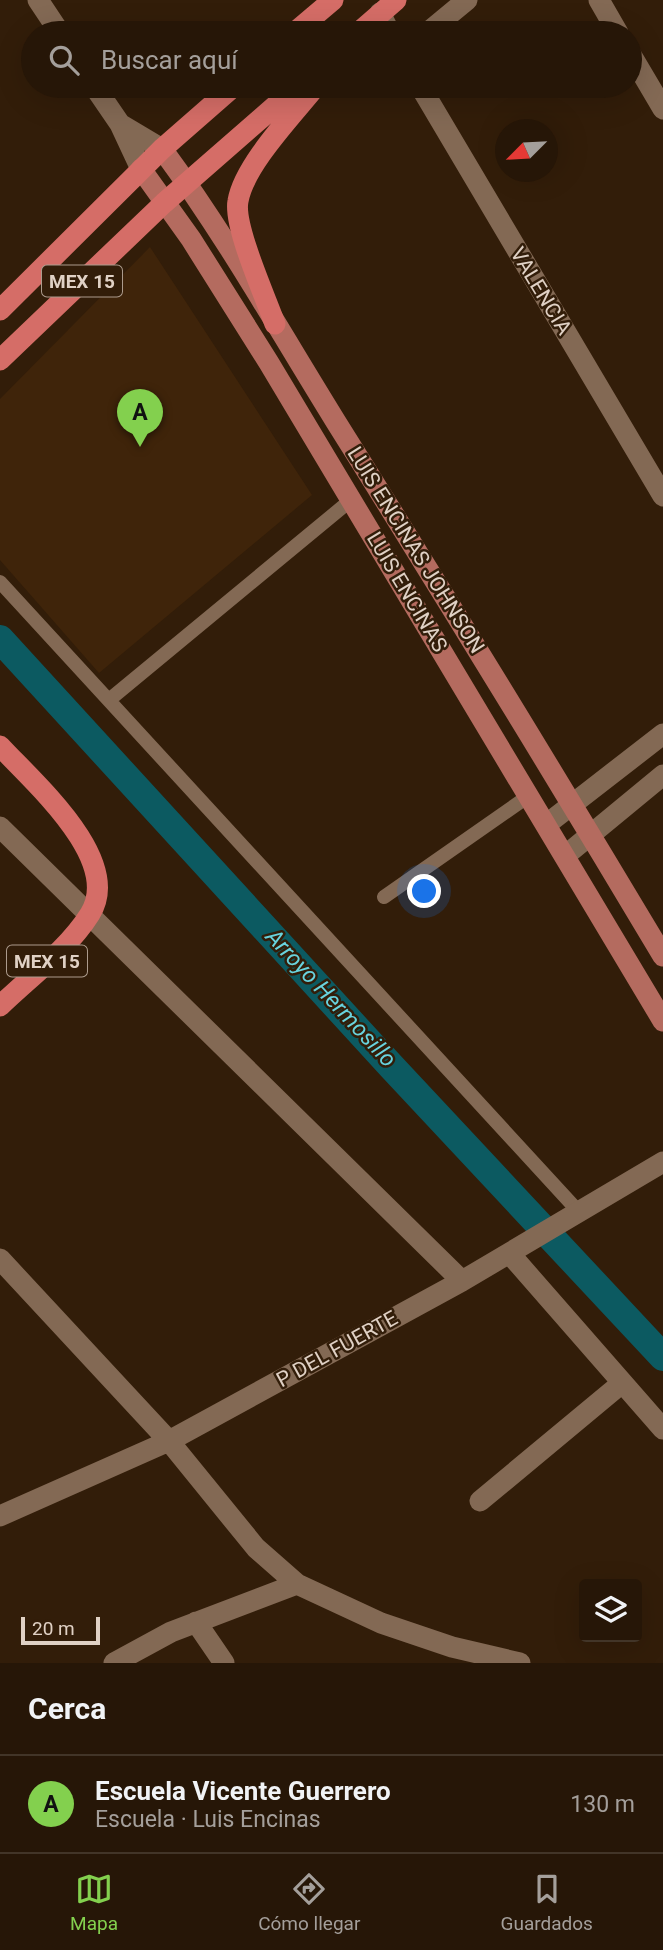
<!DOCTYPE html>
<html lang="es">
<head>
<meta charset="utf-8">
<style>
	body { margin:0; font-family:Roboto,sans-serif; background:#322315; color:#f1f3f6 }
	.controls { position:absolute; right:21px; bottom:21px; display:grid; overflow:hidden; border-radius:7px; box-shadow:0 7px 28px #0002 }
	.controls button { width:63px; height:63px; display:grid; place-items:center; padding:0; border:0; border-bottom:2px solid #423528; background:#261607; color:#f1f3f6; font:35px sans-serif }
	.compass { position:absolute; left:495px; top:119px; width:63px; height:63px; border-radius:50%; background:#261607; box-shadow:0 7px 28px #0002; rotate:246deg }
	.scale { position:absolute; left:21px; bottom:18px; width:79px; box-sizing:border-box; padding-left:7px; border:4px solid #e0d1c5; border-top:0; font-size:19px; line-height:24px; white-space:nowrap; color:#e0d1c5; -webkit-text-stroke:5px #321d09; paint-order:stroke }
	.you { position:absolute; left:425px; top:892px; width:24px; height:24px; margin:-18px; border:5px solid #fff; border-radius:50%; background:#1a73e8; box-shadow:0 0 0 10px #1a73e833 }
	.badge { display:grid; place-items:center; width:46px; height:46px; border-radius:50%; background:#83d04e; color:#111; font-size:23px; font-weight:700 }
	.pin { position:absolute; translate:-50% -58px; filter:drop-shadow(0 2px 4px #0008) }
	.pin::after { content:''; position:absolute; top:37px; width:24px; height:21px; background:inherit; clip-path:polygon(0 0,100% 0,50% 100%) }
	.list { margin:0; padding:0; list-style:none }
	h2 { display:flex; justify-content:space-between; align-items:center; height:91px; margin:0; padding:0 28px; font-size:30px }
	h2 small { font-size:23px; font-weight:400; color:#a49f9b }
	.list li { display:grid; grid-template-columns:46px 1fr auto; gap:21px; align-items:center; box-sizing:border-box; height:98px; padding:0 28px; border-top:2px solid #423528 }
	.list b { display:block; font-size:26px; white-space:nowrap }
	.list p { margin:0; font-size:23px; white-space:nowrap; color:#a49f9b }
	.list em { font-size:23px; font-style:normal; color:#a49f9b }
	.icon { flex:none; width:38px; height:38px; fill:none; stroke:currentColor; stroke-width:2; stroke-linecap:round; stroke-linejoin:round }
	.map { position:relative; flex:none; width:663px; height:1663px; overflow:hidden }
	.search { position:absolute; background:#261607; box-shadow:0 7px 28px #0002; left:21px; right:21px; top:21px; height:77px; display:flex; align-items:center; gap:18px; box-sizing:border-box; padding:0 24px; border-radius:38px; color:#a49f9b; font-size:26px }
	.sheet { height:189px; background:#261607 }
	nav { display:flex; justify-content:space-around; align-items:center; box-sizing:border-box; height:98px; border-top:2px solid #423528; background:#261607; font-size:19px; color:#a49f9b }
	nav a { display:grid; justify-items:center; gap:4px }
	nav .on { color:#83d04e }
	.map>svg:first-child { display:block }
	.built { fill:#3f240a }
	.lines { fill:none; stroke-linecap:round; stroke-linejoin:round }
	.canal { stroke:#0c5a61; stroke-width:28 }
	.lane { stroke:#836954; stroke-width:14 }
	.street { stroke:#836954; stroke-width:21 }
	.primary { stroke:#b46b5f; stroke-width:21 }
	.highway { stroke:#d56d67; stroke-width:21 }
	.labels { text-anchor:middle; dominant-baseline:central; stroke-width:5; stroke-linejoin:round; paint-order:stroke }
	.shield { fill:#321d09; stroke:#ac9b8d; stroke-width:2 }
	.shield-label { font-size:19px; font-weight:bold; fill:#e0d1c5 }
	.street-label { font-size:21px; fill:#e0d1c5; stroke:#321d09 }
	.water-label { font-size:23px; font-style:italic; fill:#68d3de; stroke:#321d09 }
</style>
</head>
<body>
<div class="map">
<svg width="663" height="1663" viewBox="0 0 663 1663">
	<rect width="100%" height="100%" fill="#321d09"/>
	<path class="built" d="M150,247L312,495L99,673L0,560V399Z"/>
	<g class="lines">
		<path class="canal" d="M0,639L391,1066L663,1357"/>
		<path class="lane" d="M0,582L579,1212
			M109,700L351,500
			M384,897L530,795"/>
		<path class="street" d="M38,0L60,33
			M599,0L618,33
			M380,13L390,33
			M427,33L467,0
			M630,53L663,109
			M94,86L120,124L141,169
			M420,86L663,496
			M120,124L162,149
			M547,824L663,734
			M0,827L462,1281
			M566,855L663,775
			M510,1254L663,1429
			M0,1259L169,1441L256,1548L297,1584L381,1623L452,1647L520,1663
			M480,1501L622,1383
			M0,1516L169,1441L462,1281L663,1162
			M196,1622L224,1663
			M114,1663L171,1632L297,1584"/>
		<path class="primary" d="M162,149C226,236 279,330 336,422C447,599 556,777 663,956
			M141,169L191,239L269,363L663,1021"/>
		<path class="highway" d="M294,33L333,0
			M358,33L396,0
			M0,310L162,149L234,86
			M275,324C266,298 233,226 238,201C244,165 293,115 316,86
			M0,360L164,203L298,86
			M0,746C33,782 124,860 90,914C68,949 30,977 0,1006"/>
	</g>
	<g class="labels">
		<g class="shield">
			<rect x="42" y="265.5" width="80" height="31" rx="5"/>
			<rect x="7" y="945.5" width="80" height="31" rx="5"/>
		</g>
		<g class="shield-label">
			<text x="82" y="281">MEX 15</text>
			<text x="47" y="961">MEX 15</text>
		</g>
		<g class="street-label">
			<text transform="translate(541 291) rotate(59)">VALENCIA</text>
			<text transform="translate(416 550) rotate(58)">LUIS ENCINAS JOHNSON</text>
			<text transform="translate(407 592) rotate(59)">LUIS ENCINAS</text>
			<text transform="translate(337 1349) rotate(-29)">P DEL FUERTE</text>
		</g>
		<g class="water-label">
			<text transform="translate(331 998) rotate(47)">Arroyo Hermosillo</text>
		</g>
	</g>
</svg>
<div class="controls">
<button><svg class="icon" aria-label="layers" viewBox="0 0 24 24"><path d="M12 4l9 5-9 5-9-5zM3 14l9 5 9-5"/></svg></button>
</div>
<svg class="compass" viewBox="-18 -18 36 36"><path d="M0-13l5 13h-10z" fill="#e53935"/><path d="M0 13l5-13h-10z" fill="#a49f9b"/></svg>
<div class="scale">20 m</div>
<div class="you"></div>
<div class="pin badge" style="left:140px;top:447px">A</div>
<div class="search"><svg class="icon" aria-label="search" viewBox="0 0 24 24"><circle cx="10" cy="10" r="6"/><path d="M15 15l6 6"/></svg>Buscar aquí</div>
</div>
<section class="sheet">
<h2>Cerca<small></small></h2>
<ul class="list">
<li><span class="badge">A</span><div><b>Escuela Vicente Guerrero</b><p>Escuela · Luis Encinas</p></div><em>130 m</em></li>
</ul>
</section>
<nav>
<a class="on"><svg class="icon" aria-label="map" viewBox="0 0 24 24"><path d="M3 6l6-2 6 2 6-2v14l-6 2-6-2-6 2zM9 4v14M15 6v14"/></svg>Mapa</a>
<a><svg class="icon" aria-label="directions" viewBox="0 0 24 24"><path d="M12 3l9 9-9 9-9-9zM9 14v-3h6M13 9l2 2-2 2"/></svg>Cómo llegar</a>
<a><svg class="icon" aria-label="saved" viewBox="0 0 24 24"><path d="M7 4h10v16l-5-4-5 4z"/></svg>Guardados</a>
</nav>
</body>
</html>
